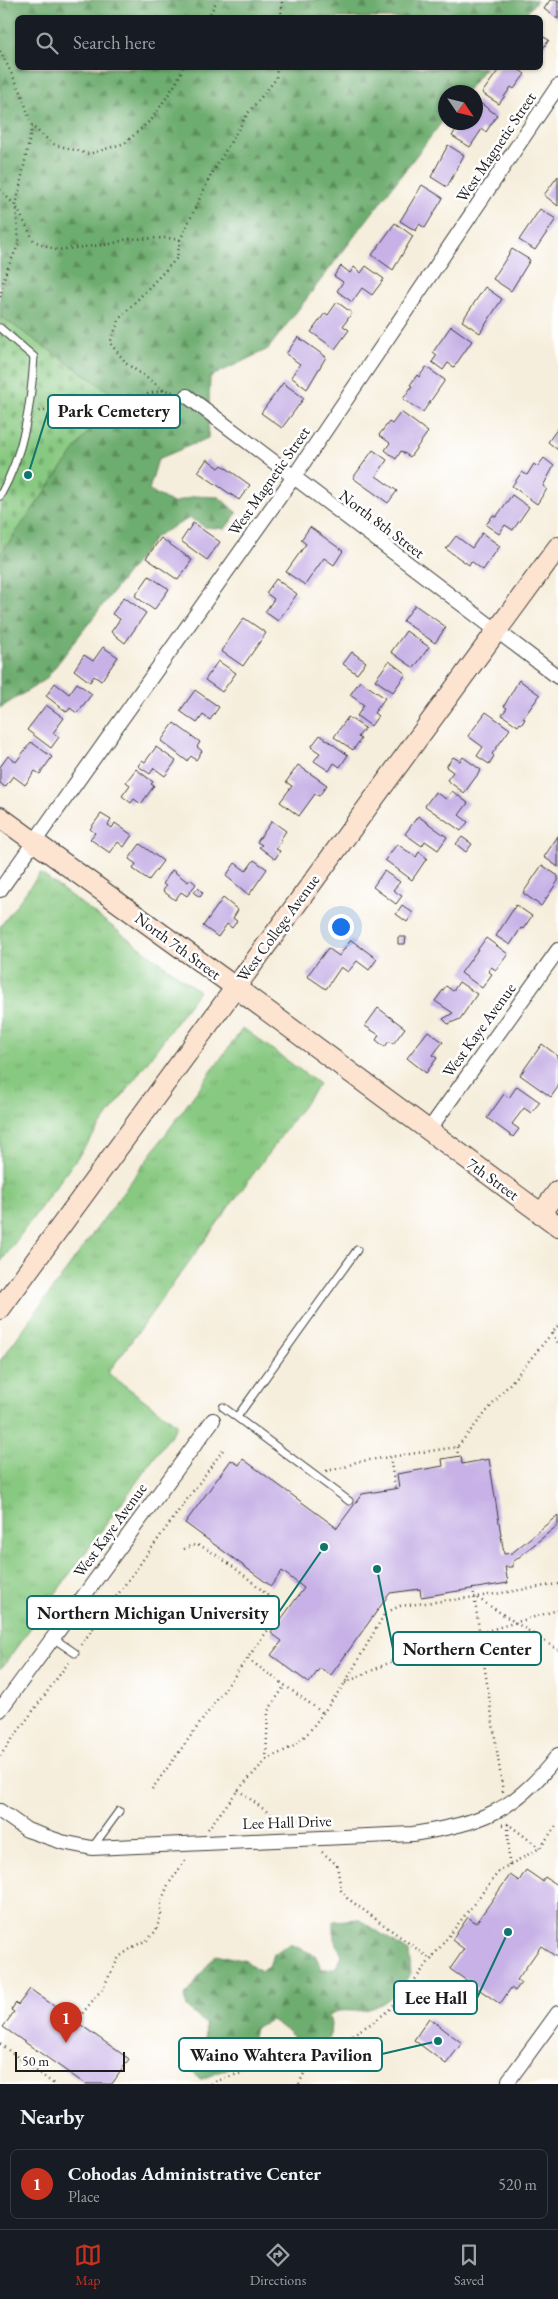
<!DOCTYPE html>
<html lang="en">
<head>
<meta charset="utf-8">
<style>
	body { margin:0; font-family:"EB Garamond",serif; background:#20242c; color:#f1f3f6 }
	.compass { position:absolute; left:438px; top:85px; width:45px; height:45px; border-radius:50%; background:#171b24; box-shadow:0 1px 4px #0004; rotate:125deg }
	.scale { position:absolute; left:15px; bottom:12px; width:110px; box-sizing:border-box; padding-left:5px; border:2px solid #1c1c1c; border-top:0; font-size:14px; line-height:18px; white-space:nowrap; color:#1c1c1c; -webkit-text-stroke:4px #fff; paint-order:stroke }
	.you { position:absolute; left:340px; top:926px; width:18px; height:18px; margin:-12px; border:4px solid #fff; border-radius:50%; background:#1a73e8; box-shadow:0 0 0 8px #1a73e833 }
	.badge { display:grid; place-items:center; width:32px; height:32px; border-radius:50%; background:#c8321e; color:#fff; font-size:16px; font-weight:700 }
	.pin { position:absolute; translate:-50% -41px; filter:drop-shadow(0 1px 2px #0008) }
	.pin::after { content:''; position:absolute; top:26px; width:18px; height:15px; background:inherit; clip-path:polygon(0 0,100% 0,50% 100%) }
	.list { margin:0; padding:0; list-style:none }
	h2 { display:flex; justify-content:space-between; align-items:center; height:65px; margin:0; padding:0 20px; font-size:21px }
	h2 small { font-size:16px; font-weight:400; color:#9ea1a6 }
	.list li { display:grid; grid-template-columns:32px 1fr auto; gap:15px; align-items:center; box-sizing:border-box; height:70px; margin:0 10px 10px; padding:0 10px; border:1px solid #363941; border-radius:8px }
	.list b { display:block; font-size:19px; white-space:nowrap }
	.list p { margin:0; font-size:16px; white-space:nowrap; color:#9ea1a6 }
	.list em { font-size:16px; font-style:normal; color:#9ea1a6 }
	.icon { flex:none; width:28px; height:28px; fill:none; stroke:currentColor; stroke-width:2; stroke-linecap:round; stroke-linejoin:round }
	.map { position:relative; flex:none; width:558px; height:2084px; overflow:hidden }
	.search { position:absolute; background:#171b24; box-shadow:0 1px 4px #0004; left:15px; right:15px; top:15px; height:55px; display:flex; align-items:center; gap:12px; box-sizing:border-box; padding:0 18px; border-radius:8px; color:#9ea1a6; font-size:19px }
	.sheet { height:145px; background:#171b24 }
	nav { display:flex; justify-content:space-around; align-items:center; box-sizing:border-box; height:70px; border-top:1px solid #363941; background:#171b24; font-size:14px; color:#9ea1a6 }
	nav a { display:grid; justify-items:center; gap:2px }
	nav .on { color:#c8321e }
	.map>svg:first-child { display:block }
	.grass { fill:url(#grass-tufts); stroke:#52724e }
	.forest { fill:url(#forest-firs); stroke:#456446 }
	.cemetery { fill:url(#cemetery-stones); stroke:#52724e }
	.building { fill:#c7b1e6 }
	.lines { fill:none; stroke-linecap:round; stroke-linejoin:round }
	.lane-casing { stroke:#3d3c39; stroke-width:9 }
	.street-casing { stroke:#3d3c39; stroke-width:16 }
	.secondary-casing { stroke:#3d3c39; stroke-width:22 }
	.path { stroke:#3d3c39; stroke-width:2.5; stroke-dasharray:1 4; stroke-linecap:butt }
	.lane { stroke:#fff; stroke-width:7 }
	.street { stroke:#fff; stroke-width:14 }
	.secondary { stroke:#fde4d1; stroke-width:20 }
	.labels { text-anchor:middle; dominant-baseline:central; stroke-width:5; stroke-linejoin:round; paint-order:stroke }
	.street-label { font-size:16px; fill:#1c1c1c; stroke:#fff }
	.leader { fill:none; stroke:#0f766e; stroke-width:2 }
	.callout-dot { fill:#0f766e; stroke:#fff; stroke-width:2 }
	.callout { fill:#fff; stroke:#0f766e; stroke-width:2 }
	.callout-label { font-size:18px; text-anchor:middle; font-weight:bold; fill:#1c1c1c }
</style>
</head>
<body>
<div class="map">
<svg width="558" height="2084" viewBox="0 0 558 2084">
	<defs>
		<pattern id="grass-tufts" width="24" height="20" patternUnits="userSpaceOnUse" patternTransform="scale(1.25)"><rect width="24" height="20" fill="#88c981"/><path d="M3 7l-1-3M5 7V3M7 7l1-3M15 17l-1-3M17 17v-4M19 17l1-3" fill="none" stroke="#75ac6f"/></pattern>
		<pattern id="forest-firs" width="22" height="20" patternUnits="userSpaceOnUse" patternTransform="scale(1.25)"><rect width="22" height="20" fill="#6ead6f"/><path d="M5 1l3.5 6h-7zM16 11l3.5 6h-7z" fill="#5a8c5a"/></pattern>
		<pattern id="cemetery-stones" width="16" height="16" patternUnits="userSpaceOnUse" patternTransform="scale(1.25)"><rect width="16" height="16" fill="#88c981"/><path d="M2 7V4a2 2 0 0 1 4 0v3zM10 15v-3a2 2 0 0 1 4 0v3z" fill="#75ac6f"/></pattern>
	</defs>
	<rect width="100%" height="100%" fill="#fff"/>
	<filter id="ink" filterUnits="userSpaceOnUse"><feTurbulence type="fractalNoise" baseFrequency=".02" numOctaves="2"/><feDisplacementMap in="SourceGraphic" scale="10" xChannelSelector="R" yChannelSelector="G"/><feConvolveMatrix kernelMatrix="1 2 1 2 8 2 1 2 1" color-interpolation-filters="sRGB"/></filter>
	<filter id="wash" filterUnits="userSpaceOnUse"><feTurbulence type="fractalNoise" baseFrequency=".0096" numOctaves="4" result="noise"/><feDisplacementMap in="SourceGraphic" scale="20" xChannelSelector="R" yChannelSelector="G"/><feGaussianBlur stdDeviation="1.12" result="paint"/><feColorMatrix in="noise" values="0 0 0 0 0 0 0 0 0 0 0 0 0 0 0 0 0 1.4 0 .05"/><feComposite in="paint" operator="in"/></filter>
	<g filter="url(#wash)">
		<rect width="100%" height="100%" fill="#f6eedc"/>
		<path class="grass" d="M40,873L199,991L0,1263V927Z
			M243,1028L319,1084L108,1373L178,1425L0,1670V1361Z"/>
		<path class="forest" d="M0,0H537L523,18H18V68H485L466,92H446L445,118L268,349L210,377L208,438L158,459L149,490L173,503L195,496L219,497L237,513L225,529L205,527L190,518L156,536L45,680L0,708V555L114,395L0,316Z
			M359,1919L409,1952L411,1973C396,1994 383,2010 355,2011C344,2011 339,2009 329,2015L331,2023L330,2038L309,2048C295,2040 286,2028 272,2020L255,2027L252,2043L255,2061L238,2064L200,2080L189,2068L206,2039L205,2024L187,2007L185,1996L216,1954L246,1961L260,1971L269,1967L273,1954L290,1944L315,1955L322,1969H335L342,1955L334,1939V1921Z"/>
		<path class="cemetery" d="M0,316L114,395L0,555Z"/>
		<g id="blocks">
			<path class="building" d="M550,0H558V19L544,9Z
				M540,35L549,40L540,53Z
				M500,68H516L525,74L514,89L511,87L499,104L482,93Z
				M476,100L497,115L486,132L482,129L470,147L452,136L461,122H476Z
				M448,145L464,155L447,187L431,177Z
				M558,176V206L544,195Z
				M422,185L443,198L425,228L419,224L416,231L400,221Z
				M540,209L556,219L535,250L519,240Z
				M395,223L413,236L393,270L372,255Z
				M512,249L530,260L511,291L493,279Z
				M341,266L350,273L354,267L361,273L366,266L384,279L372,295L362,288L352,302L337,291L343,282L334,276Z
				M485,287L502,299L480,333L462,321Z
				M337,302L352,313L343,326L349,330L335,349L311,332L325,313L328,315Z
				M451,326L472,341L454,367L448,363L443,370L432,362L437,355L433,352Z
				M298,337L326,357L307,389L291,377L300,364L286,354Z
				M426,367L445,380L423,412L403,399L412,386L410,385L417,375L419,377Z
				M283,383L304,398L282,428L261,413Z
				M401,412L428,432L410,457L401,451L396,459L385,450L390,443L379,435L389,422L392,424Z
				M558,428V450L548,442Z
				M373,450L387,460L376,476L397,491L388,503L353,478Z
				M544,458L554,466L543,486L547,489L537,504L512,486L522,472L527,475L534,464L537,467Z
				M207,459L219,468L222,465L250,485L239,500L198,472Z
				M512,495L529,507L513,530L505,525L499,534L486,525L493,515L496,517Z
				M193,523L220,542L207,560L181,541Z
				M310,527L343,551L334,565L324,558L305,585L286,572L306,544L301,540Z
				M482,533L500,546L483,570L471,561L469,565L446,549L456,536L472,548Z
				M161,538L192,560L178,580L146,558Z
				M149,576L169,589L154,610L135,596Z
				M276,579L297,594L278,621L265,612L274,599L266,593Z
				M124,597L146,613L125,643L111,632L120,619L112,614Z
				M415,605L446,627L435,643L403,621Z
				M244,618L266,633L243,666L221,651Z
				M406,631L429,647L414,668L391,652Z
				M103,647L118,657L101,681L94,676L90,682L74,670L84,655L93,661Z
				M352,652L366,662L357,674L343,664Z
				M218,661L236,673L222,692L205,680Z
				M389,661L406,674L393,692L375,680Z
				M519,680L540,695L523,718L525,719L522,724L520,723L518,726L502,715L507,708L504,706Z
				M360,681L385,698L374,713L378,716L371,726L357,716L364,705L350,695Z
				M55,683L69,694L77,683L92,694L77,713L70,708L67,712L46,696Z
				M195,690L219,707L210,720L203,715L197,723L180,711Z
				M46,705L64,718L53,733L59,737L51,748L27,730Z
				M486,712L510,729L492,754L494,756L489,764L477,756L483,747L468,736Z
				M348,717L365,728L358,737L361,739L353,750L334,737Z
				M174,723L200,742L197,747L202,751L196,760L191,756L187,761L161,741Z
				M320,735L348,755L340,767L334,763L329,771L314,761L320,753L311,747Z
				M31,742L52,757L40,774L35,771L25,785L13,776L5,787L0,783V767L8,756L16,762Z
				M156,747L176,761L165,776L154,768L150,774L138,766L142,760L145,762Z
				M453,757L460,761L463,757L481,770L464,793L447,780L453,772L446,767Z
				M298,765L327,785L319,796L315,794L299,816L280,802L292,786L286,782Z
				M136,769L153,782L151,784L154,786L141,804L134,799L131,803L122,796L130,785L126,782Z
				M452,791L468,803L459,815L468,822L461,831L425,806L435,792L446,799Z
				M101,814L111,820L108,825L112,828L115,823L132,835L124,847L118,842L110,853L90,839L95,833L90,829Z
				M418,816L447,837L438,850L425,841L422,846L405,834Z
				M272,821L286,831L280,840L282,841L276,849L280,851L275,859L259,847L262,845L257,842Z
				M558,836V867L544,857Z
				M462,837L472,844L466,852L456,844Z
				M140,844L163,861L149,880L133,869L136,864L129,859Z
				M397,844L416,857L419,852L427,858L412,880L385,860Z
				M254,860L267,869L249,895L226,876L235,863L246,871Z
				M542,865L558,876V881L541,906L523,893Z
				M172,870L188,882L190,879L196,884L187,896L181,892L175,900L163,891L166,886L163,884Z
				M384,871L400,882L393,890L402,896L396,904L373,887Z
				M198,888L203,893L200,897L194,893Z
				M223,898L238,910L233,918L237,921L232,928L227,924L218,937L203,926Z
				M402,905L413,913L407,922L396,914Z
				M516,905L532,916L523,929L521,928L510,945L496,936Z
				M398,937H406L405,944H398Z
				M486,938L508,954L496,970L491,967L488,971L492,974L482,988L461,973Z
				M351,940L377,959L369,970L357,961L348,972L341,967L326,989L307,976L328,948L339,956Z
				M459,982L477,994L460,1019L448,1024L443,1019L453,1013L435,1001L446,986L453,991Z
				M378,1008L405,1028L393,1044L389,1041L385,1047L376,1040L379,1035L365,1026Z
				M428,1031L443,1042L433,1055L437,1058L426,1073L407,1058Z
				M542,1044L558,1056V1087L551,1097L520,1075Z
				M517,1086L540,1102L531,1113L524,1108L512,1124L519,1129L513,1137L487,1118L504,1094L509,1098Z
				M461,1456L462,1464L489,1459L504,1554L512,1553L558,1515V1525L513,1562V1567H505L508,1583L421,1597L420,1589L390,1593L331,1675L320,1668L309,1683L271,1655L282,1641L271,1633L304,1588L282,1571L271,1586L185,1523L231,1460L239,1465L243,1459L337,1528L362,1494L399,1488L397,1474L443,1466L442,1459Z
				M526,1870L542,1881L545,1877L558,1886V1958L541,1946L517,1980L521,1983L515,1991L511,1988L500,2004L450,1969L464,1949L452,1940L468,1917L476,1923L510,1875L519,1881Z
				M30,1989L129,2059L112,2084H85L3,2027L14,2012L11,2010L16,2003L18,2005Z
				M429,2018L462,2043L446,2064L414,2040Z"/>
		</g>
	</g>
	<g filter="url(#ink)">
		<use href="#blocks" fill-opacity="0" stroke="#3d3c39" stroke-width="1"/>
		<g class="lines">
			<g class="lane-casing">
				<path id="lane" d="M0,328L34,357C31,406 24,453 0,496
					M223,1407L349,1501
					M237,1417L357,1250
					M53,1638L75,1653
					M92,1848L119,1811"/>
			</g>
			<g class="street-casing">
				<path id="street" d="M187,396L558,677
					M0,890L293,478L558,86
					M428,1131L558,950
					M0,1710L213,1420
					M0,1811L27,1830L62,1842L92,1848L413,1834C481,1823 515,1812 558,1755
					M509,2080L558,2013"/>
			</g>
			<g class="secondary-casing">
				<path id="secondary" d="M0,817L235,987L558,1226
					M541,1214L558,1191
					M0,1309L558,547"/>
			</g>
			<path class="path" d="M208,18L217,0
				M281,18L282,0
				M0,51L21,92L32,126L53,144L89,154L125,143L152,119L176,83L183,68
				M0,190L16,206L34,241L57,250L111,244L127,239L168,238L180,240
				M0,297L5,274L19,243L16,206L32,126
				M164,390L127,364L110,343L120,318L177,258L180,240L211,175L248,113L276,79L277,68
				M39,411L93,408L164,390L173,392
				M552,1333L558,1343
				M457,1447L458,1456
				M390,1457L395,1488
				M326,1471L345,1467L356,1462L457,1447L558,1326
				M558,1584L476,1597L558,1650
				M473,1588L503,1792
				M81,1645L223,1450
				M248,1659L323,1713
				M345,1683L408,1654L558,1610
				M0,1756L69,1662
				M266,1760L268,1711L285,1685
				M152,1789L268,1630C273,1622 277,1614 274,1604C270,1593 213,1550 200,1546C193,1544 188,1547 182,1550
				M238,1790L285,1825
				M508,1824L509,1865
				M502,1825L508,1824L540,1848
				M208,1829L238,1790L266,1760L294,1746L309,1732L345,1683L385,1613L400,1606L476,1597
				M322,1852L337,1865L341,1890L347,1898L432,1960
				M76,2021L103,1988L119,1957L133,1947L147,1940L156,1931L161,1914V1902L168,1885L187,1858
				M0,2044L54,2084
				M211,2084C242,2069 275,2067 309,2063
				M299,2084L309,2063L319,2054L374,2022L396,2004L500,1870L540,1848L558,1823"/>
			<use href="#lane" class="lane"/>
			<use href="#street" class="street"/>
			<use href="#secondary" class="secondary"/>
		</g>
	</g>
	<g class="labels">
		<g class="street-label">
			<text transform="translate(496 147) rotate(-56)">West Magnetic Street</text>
			<text transform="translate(269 481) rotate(-55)">West Magnetic Street</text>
			<text transform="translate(382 524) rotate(37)">North 8th Street</text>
			<text transform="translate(278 928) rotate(-54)">West College Avenue</text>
			<text transform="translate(178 946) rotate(36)">North 7th Street</text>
			<text transform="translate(479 1030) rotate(-54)">West Kaye Avenue</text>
			<text transform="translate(493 1179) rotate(36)">7th Street</text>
			<text transform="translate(110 1530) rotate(-54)">West Kaye Avenue</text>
			<text transform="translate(287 1822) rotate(-2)">Lee Hall Drive</text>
		</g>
	</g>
	<path class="leader" d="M28 475L48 411M324 1547L279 1612M377 1569L393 1649M508 1932L477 1998M438 2041L382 2054"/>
	<g class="callout-dot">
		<circle cx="28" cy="475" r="5"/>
		<circle cx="324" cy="1547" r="5"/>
		<circle cx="377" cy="1569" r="5"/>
		<circle cx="508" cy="1932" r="5"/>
		<circle cx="438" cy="2041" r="5"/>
	</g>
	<g class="callout">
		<rect x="48" y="395" width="132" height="33" rx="5"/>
		<rect x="27" y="1596" width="252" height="33" rx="5"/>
		<rect x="393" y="1632" width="148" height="33" rx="5"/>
		<rect x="394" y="1981" width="83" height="33" rx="5"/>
		<rect x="179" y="2038" width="203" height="33" rx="5"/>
	</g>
	<g class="callout-label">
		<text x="114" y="417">Park Cemetery</text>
		<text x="153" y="1619">Northern Michigan University</text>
		<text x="467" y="1655">Northern Center</text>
		<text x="436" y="2004">Lee Hall</text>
		<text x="281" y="2061">Waino Wahtera Pavilion</text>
	</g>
</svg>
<svg class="compass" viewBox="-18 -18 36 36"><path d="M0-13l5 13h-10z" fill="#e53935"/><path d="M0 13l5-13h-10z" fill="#9ea1a6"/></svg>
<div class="scale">50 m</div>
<div class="you"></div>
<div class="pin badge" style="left:66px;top:2043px">1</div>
<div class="search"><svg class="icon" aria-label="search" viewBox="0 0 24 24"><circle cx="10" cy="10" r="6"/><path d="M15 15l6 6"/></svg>Search here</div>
</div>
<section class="sheet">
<h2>Nearby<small></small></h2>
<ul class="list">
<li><span class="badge">1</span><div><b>Cohodas Administrative Center</b><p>Place</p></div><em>520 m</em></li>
</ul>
</section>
<nav>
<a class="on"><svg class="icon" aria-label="map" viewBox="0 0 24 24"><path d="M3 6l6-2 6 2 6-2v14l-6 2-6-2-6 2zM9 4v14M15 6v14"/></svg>Map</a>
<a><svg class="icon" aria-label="directions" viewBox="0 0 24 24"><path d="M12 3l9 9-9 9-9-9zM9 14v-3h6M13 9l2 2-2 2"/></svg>Directions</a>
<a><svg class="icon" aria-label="saved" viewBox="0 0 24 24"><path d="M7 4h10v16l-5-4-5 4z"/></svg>Saved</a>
</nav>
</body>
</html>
